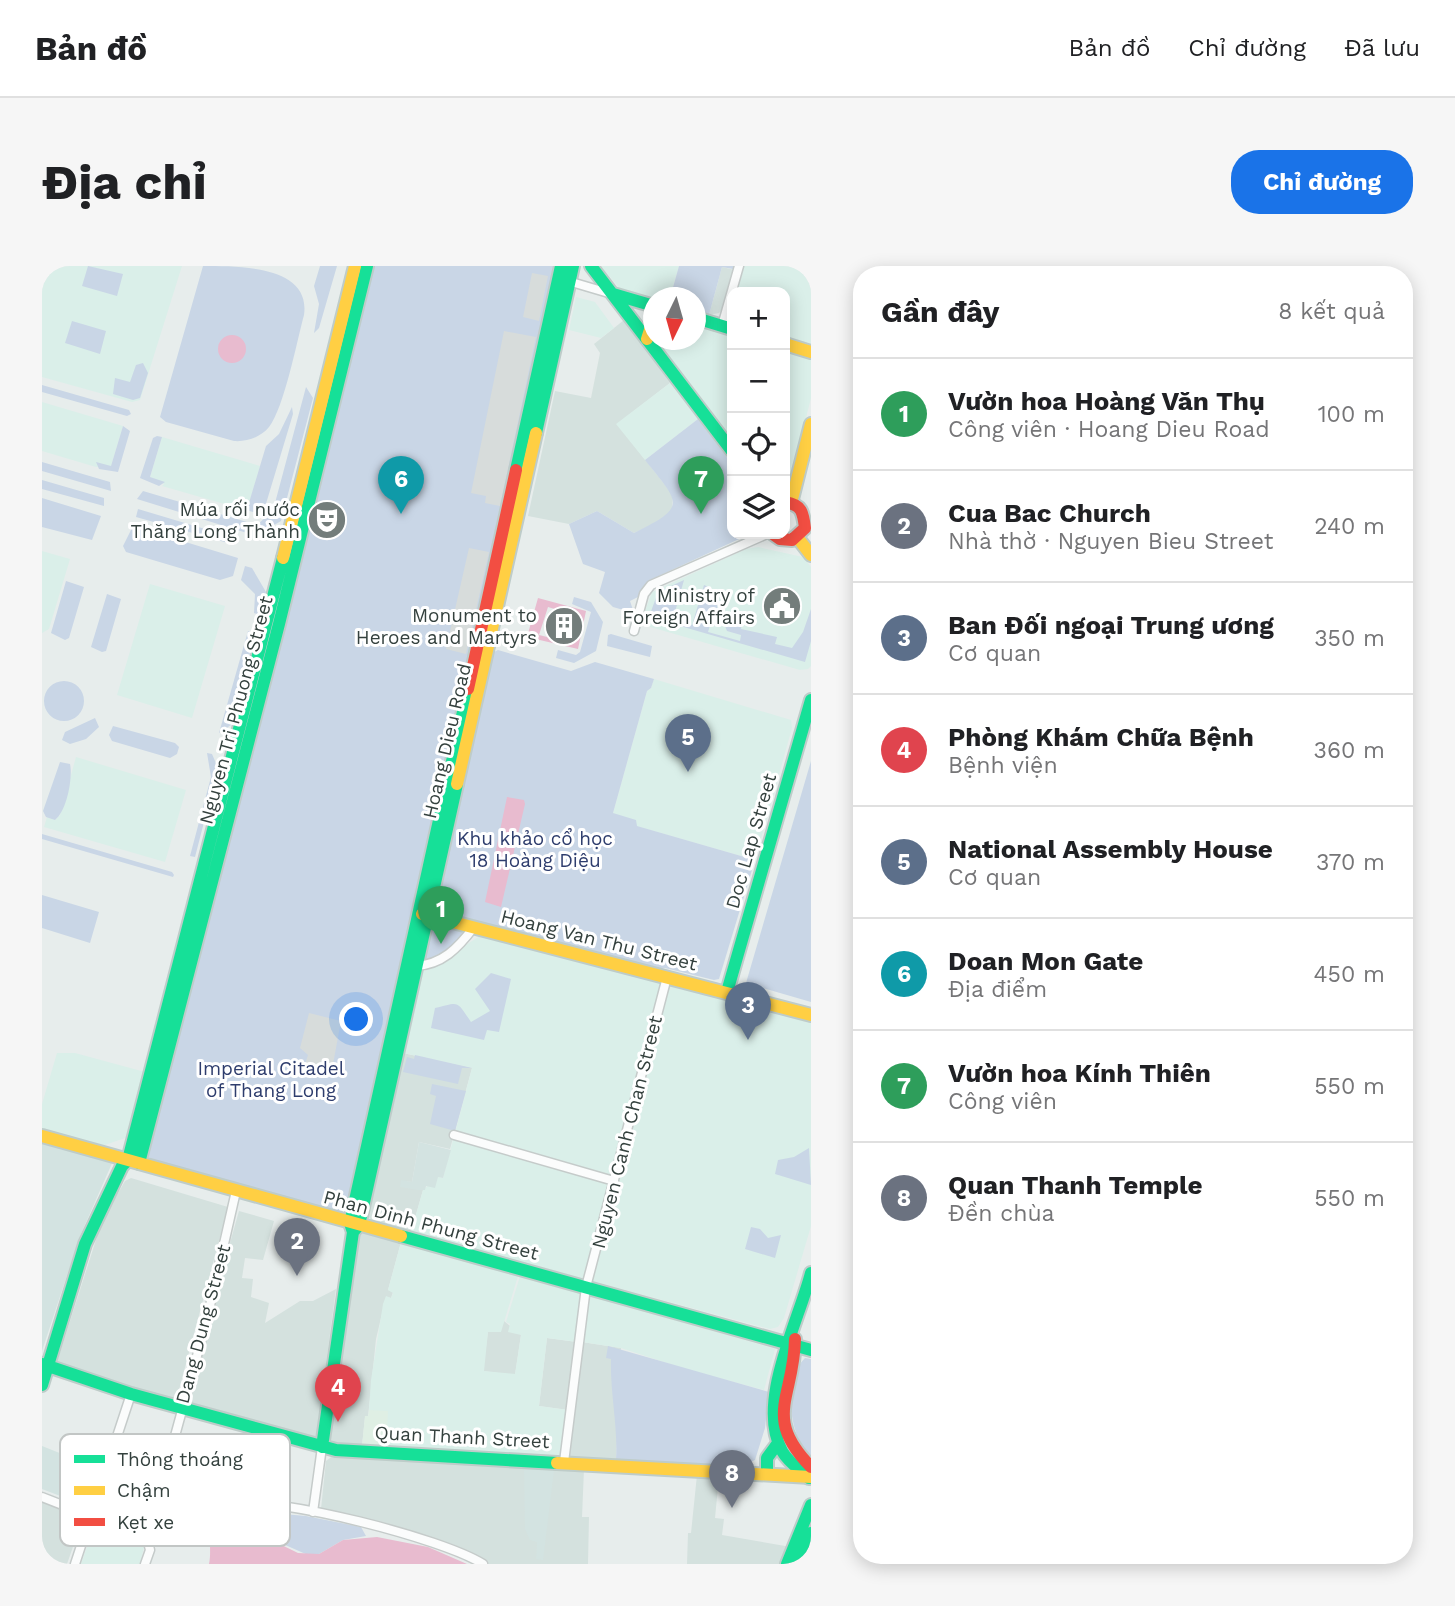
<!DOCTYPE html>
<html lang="vi">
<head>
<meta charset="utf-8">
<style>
	body { margin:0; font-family:"Work Sans",sans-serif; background:#f6f6f6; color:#202124 }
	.controls { position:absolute; right:21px; top:21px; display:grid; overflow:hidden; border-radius:14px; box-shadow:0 4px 18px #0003 }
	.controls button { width:63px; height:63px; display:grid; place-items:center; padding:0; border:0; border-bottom:2px solid #e0e0e0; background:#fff; color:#202124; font:35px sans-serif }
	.compass { position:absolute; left:601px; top:21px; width:63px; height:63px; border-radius:50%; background:#fff; box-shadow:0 4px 18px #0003; rotate:185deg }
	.you { position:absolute; left:315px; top:754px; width:24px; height:24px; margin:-18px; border:5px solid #fff; border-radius:50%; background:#1a73e8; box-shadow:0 0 0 10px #1a73e833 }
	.badge { display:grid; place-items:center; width:46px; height:46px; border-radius:50%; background:#1a73e8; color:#fff; font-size:23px; font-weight:700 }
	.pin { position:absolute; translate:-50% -58px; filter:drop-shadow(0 2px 4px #0008) }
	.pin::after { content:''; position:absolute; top:37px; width:24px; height:21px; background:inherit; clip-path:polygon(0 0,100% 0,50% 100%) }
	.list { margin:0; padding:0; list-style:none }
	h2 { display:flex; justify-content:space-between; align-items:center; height:91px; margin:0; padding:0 28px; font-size:30px }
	h2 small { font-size:23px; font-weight:400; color:#757577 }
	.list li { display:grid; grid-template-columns:46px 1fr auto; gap:21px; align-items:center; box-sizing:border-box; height:112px; padding:0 28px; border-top:2px solid #e0e0e0 }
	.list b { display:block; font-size:26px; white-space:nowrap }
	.list p { margin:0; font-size:23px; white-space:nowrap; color:#757577 }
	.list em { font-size:23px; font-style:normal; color:#757577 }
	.icon { flex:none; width:38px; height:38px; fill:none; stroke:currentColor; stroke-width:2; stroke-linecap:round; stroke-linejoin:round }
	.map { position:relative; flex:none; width:769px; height:1298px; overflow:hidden; border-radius:28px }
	header { display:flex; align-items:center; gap:42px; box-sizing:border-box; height:98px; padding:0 35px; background:#fff; border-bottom:2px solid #e0e0e0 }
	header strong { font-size:33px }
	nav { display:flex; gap:38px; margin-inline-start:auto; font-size:24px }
	.intro { display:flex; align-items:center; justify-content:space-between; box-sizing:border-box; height:168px; padding:0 42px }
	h1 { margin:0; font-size:49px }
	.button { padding:18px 32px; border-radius:28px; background:#1a73e8; color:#fff; font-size:24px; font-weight:700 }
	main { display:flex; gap:42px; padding:0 42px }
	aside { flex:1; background:#fff; border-radius:28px; box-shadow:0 4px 18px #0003 }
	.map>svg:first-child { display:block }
	.residential { fill:#d4e1de }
	.commercial { fill:#daefe9 }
	.education { fill:#d3e3e1 }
	.medical { fill:#dfefe4 }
	.green { fill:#c9d6e6 }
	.parking { fill:#d7dcdb }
	.water { fill:#e8bbcf; fill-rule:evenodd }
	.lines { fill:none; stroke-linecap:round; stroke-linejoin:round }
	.street-casing { stroke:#c5cbca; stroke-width:11 }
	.fast-casing { stroke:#beccc9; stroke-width:16 }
	.slow-casing { stroke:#beccc9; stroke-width:16 }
	.jam-casing { stroke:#beccc9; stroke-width:16 }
	.street { stroke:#fbfcfc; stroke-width:8 }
	.fast { stroke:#16e098; stroke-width:12 }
	.slow { stroke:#ffcf43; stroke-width:12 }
	.jam { stroke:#f24e42; stroke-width:12 }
	.labels { text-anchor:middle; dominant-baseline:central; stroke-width:6; stroke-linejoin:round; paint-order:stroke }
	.poi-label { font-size:19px; fill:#34413e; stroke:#fff; text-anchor:end }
	.street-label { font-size:19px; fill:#34413e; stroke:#fff }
	.park-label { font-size:19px; fill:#2e3d6d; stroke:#fff }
	.key { fill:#fff; stroke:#c2c6c5; stroke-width:2 }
	.key-label { font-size:19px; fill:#34413e }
</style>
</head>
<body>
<header>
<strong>Bản đồ</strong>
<nav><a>Bản đồ</a><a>Chỉ đường</a><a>Đã lưu</a></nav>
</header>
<div class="intro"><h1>Địa chỉ</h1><a class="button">Chỉ đường</a></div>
<main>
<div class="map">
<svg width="769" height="1298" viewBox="0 0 769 1298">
	<rect width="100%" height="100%" fill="#e7edec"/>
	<path class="residential" d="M680,1L693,4L682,42L677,47L667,49Z
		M582,54L628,117L575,158L631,229L630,245L626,251L592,267L555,245L527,258L486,250L513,125L549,132L558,87L552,78Z
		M361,787L430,802L408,883L377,876L370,916L359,915L381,924L369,966L330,956L325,948Z
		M89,912L186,941L134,1135L14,1099L60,955L83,915Z
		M197,945L232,955L221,994L203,992L200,1012L211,1013L209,1031L227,1037L223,1057L258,1035H271L294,1023L274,1172L143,1137Z
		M322,966L359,976L346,1024L351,1026L349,1032L344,1031L334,1073L326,1151H323L320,1180L297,1179L289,1176L288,1166L316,971Z
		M462,1055L479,1069L473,1109L441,1105L446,1065H458Z
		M505,1072L535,1076L526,1144L497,1140Z
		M540,1076L579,1082L574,1193L526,1191Z
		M292,1189L542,1203L540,1251H547L546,1298H447L410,1278L282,1245L279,1243L284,1195Z
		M655,1209L677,1211L673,1252L682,1253L680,1269L749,1281L740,1298H645L646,1267H649Z
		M0,1235L41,1252L25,1298H0Z"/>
	<path class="commercial" d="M4,0H140L98,134L90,136L0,111V14Z
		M559,0H637L628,31L611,34L579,24Z
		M701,0H769V79L743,71V26H693Z
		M534,31L553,36L572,62L559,72L527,64Z
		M654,59L690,70V173L615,74H654Z
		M743,85L769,92V132L748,216L743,224Z
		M628,117L656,153L603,194L574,158Z
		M0,136L81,160L69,200L54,201L0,185Z
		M120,171L218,200L206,241L191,239L193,241L120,220L122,218L108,211Z
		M716,281L761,291L769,301V400L766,403L758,404L598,358L610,326L704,283Z
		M0,285L28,293L7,363L0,367Z
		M108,318L183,340L150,452L75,429Z
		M612,413L749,454L750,462L713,594L594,560L571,547L605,425L609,422Z
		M34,491L144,524L123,596L2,561L5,551L13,554L18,549Z
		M438,670L769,756V960L742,1052L736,1061L728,1063L369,966L381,924L396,911L401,912L430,802L361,787L379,707Z
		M15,787H33L103,806L86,871L60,880L0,864V838Z
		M359,976L476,1010L459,1066H446L442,1105L473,1108L479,1069L466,1066L468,1058L464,1056L478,1010L541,1028L535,1076L505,1072L497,1140L526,1144L520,1190L344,1181L327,1144L329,1114L341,1038L344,1030L349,1032L351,1027L346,1024Z
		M546,1029L733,1083L722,1124L643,1103L579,1082L540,1076Z
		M59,1259L97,1272L102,1281L98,1298H39L49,1269Z"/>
	<path class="education" d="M0,876L71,895L38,970L0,1085Z
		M377,876L409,884L401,912L396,911L393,922L384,920L383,924H375L358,921L359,914L370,916Z
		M0,1180L60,1204L47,1241L0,1223Z
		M482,1200L512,1204L501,1294L494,1293L495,1276L488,1274L483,1263Z"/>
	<path class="medical" d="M327,1144L346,1145L344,1181L320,1180L323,1150H326Z"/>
	<path class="green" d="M46,0L81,8L75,30L40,20Z
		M161,0C199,0 269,0 262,49C255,75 242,142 227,161C219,171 205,176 192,175L124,156L118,151Z
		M278,0H295L277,62L272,67L277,38L272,20Z
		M329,0H513L306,942L297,948L109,894L105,888Z
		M637,0H692L691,3L680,1L667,49L654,46V32H628Z
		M30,55L64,65L58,88L23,77Z
		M101,97L106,107L98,132L91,134L71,128L73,112L88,116L94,99Z
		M0,119L87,144L89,148L85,150L0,126Z
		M264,121L271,132L239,255L222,265L212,262L227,248L233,237Z
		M250,141L251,148L223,241L211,246L193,241L190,236L206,240L224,180L237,168Z
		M656,153L690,198V268H708L608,314L596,331L588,335L592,347L571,341L557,327L563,306L541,298L527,258L555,245L592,267C647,240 637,237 603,194Z
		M81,160L88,165L76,206L57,203L54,196L69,200Z
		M115,170L120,171L108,211L123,216L117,220L98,212L111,172Z
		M0,196L68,216L69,225L0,205Z
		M0,214L62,232V240L0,223Z
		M101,225L205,256V267L95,233Z
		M0,232L59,250L50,274L0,261Z
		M96,243L193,272V279L94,251Z
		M91,260L196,292L191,310L178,314L84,286L81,280Z
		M203,300L210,302L224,326L189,459L177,467L206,365L210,366L215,348L212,347L213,328L199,314Z
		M642,314L631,353L650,359L662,319L667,321L675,336L676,349H671L666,366L698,375L699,369L685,365L681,355L685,347H702L699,363L735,371L733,378L750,382L761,366L769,343V375L763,396L607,351L616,326Z
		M24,315L42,321L27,372L23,374L9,367Z
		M65,328L79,333L64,385L60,386L49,381Z
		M532,331L549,336L561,356L554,385L532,397L514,392L516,384L534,389L538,386L549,346L530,338Z
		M569,368L610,380L608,391L565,380L566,369Z
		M456,384L529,405L553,396L612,413L609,422L605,425L571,547L594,554L595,560L713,594L677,713L672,714L623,702L614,704L395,644L450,387Z
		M2 435a20 20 0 1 1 40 0a20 20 0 1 1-40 0Z
		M53,452L57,461L44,473L28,478L20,474L23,466Z
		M71,460L133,477L137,481L135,488L128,492L70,475L67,469Z
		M165,487L170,488L176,502L153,591L148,590L169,511Z
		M769,495V736L704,717Z
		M18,496L28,498C31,511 25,545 13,554L4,551L1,545Z
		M0,568L130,606L132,609L131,611L0,573Z
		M0,629L57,646L48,677L0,662Z
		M397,659L420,666L421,670L406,684L383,696L388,663Z
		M449,707L469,713L457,766L445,764L442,774L389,762L393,742C418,736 414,734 429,756L448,745L433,723Z
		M373,789L430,802H420L416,818L361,806L365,791L372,793Z
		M390,818L424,825L413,865L388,858L394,830L388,828Z
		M767,882L769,919L733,908L736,894L752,891Z
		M709,961L718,963L726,972L739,969L733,992L703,983Z
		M566,1080L727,1126L723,1162L713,1194L700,1200L574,1193C576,1160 568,1127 569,1093L564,1092Z
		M763,1092L769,1093V1191C746,1171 741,1113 763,1092Z
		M183,1243L264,1250L319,1261L324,1270L301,1274L277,1288L266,1289L207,1263L202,1251L183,1247Z"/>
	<path class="parking" d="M490,7L506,10L497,55L481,51Z
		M462,65L494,71L458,240L443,237L444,230L429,227Z
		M427,282L447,286L424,388L404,383Z
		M267,747L299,755L289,809L262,802L266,789L258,782Z"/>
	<path class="water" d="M176 83a14 14 0 1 1 28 0a14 14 0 1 1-28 0Z
		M496,332L544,345L536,383L485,371ZM506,341L519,345L521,342L537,349L530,377L497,369Z
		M465,531L482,534L483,538L459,641L443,636Z
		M182,1247H200L207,1263L256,1287L277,1288L301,1274L335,1271L386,1281L425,1298H167C171,1280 161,1258 182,1247Z"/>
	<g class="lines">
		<g class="street-casing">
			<path id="street" d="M526,15L570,28
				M680,60L697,0
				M592,365L602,328L609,319L725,268
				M373,700C400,699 416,682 432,661
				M412,869L572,915
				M522,1196L544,1021L625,711
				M0,1231L105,1272L164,1057L194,925
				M271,1246L280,1181
				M33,1298L89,1128
				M103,1298L108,1284L105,1272C128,1262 164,1240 188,1237C238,1231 399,1272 441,1298"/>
		</g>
		<g class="fast-casing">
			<path id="fast" d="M549,0L690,185
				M571,28L612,40
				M654,52L690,63
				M494,167L531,0
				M474,204L519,0
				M685,726L769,434
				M97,897L237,358L325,0
				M311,966L317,959L415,518
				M359,970L769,1084
				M0,1098L89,1128L294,1184L515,1197
				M0,1119L43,978L80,900L86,894L241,292
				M280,1181L311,966L308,957L426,423
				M725,1208V1192L736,1177
				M767,1212C758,1204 746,1196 740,1185C714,1137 756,1057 769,1007
				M745,1298L769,1239
				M754,1298L769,1267"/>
		</g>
		<g class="slow-casing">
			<path id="slow" d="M605,73L612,51
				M743,78L769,86
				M749,237L769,158
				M755,271L769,289
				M241,292L313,0
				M415,518L494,167
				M380,648L769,749
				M0,870L359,970
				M515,1197L769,1211"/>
		</g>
		<g class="jam-casing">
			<path id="jam" d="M731,268L738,273L750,274L763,262C761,246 760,239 743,236
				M426,423L474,204
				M753,1073C752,1132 720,1151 769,1201"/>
		</g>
		<use href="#street" class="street"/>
		<use href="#fast" class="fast"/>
		<use href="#slow" class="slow"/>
		<use href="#jam" class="jam"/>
	</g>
	<defs>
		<g id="theatre-disc" transform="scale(2.0125)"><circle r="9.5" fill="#737d7b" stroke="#fff"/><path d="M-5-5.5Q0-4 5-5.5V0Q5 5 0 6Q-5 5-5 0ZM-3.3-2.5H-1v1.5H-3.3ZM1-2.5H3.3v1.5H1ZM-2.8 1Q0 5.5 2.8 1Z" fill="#fff"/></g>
		<g id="civic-disc" transform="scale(2.0125)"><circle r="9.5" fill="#737d7b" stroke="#fff"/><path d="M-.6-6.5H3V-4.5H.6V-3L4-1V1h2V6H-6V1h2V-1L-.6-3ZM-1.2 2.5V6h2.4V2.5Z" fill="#fff"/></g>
		<g id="building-disc" transform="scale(2.0125)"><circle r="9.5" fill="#737d7b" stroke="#fff"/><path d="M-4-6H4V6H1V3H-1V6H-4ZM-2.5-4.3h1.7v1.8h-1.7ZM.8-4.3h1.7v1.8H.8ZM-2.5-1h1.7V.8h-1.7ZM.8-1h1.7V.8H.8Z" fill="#fff"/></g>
	</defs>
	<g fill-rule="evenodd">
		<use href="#theatre-disc" x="285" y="254"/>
		<use href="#civic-disc" x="740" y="340"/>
		<use href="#building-disc" x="522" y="360"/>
	</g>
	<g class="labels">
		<g class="poi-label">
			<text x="258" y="243">Múa rối nước<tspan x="258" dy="22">Thăng Long Thành</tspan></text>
			<text x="713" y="329">Ministry of<tspan x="713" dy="22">Foreign Affairs</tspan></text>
			<text x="495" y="349">Monument to<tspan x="495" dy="22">Heroes and Martyrs</tspan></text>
		</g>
		<g class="street-label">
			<text transform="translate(194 444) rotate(-75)">Nguyen Tri Phuong Street</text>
			<text transform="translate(405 475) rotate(-77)">Hoang Dieu Road</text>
			<text transform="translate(709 575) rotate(-74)">Doc Lap Street</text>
			<text transform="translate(557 674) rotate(14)">Hoang Van Thu Street</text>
			<text transform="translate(585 866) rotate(-76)">Nguyen Canh Chan Street</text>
			<text transform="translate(389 959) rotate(15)">Phan Dinh Phung Street</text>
			<text transform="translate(161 1058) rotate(-75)">Dang Dung Street</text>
			<text transform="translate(420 1171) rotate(3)">Quan Thanh Street</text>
		</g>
		<g class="park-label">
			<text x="493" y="572">Khu khảo cổ học<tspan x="493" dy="22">18 Hoàng Diệu</tspan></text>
			<text x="229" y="802">Imperial Citadel<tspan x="229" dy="22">of Thang Long</tspan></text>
		</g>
	</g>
	<rect x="18" y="1168" width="230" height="112" rx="10" class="key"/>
	<rect x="32" y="1189" width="31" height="8" fill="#16e098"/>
	<rect x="32" y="1220" width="31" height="9" fill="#ffcf43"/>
	<rect x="32" y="1252" width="31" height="8" fill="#f24e42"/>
	<g class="key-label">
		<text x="75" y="1200">Thông thoáng</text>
		<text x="75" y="1231">Chậm</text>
		<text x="75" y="1263">Kẹt xe</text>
	</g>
</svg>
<div class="controls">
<button>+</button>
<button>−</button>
<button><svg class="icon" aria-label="locate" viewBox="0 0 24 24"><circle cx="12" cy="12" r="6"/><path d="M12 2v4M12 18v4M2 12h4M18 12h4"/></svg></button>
<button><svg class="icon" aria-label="layers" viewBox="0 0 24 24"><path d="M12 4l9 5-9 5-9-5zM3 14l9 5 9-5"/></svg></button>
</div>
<svg class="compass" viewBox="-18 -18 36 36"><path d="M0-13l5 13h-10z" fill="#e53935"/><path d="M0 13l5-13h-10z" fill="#757577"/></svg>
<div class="you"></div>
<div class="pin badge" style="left:399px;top:678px;background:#2e9e5b">1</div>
<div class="pin badge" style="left:255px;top:1010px;background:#6b7280">2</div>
<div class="pin badge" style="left:706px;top:774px;background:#5c6f8a">3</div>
<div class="pin badge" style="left:296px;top:1156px;background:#e0444e">4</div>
<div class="pin badge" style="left:646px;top:506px;background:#5c6f8a">5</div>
<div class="pin badge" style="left:359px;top:248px;background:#0f9aa8">6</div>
<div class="pin badge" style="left:659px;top:248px;background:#2e9e5b">7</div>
<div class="pin badge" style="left:690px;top:1242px;background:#6b7280">8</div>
</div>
<aside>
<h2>Gần đây<small>8 kết quả</small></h2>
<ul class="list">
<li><span class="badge" style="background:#2e9e5b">1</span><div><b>Vườn hoa Hoàng Văn Thụ</b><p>Công viên · Hoang Dieu Road</p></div><em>100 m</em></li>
<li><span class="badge" style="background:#6b7280">2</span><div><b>Cua Bac Church</b><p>Nhà thờ · Nguyen Bieu Street</p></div><em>240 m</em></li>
<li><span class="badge" style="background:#5c6f8a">3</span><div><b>Ban Đối ngoại Trung ương</b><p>Cơ quan</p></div><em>350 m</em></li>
<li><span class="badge" style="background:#e0444e">4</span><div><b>Phòng Khám Chữa Bệnh</b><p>Bệnh viện</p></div><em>360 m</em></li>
<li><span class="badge" style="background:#5c6f8a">5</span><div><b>National Assembly House</b><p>Cơ quan</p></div><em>370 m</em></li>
<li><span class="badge" style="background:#0f9aa8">6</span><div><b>Doan Mon Gate</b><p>Địa điểm</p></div><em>450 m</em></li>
<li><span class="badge" style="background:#2e9e5b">7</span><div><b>Vườn hoa Kính Thiên</b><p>Công viên</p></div><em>550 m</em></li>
<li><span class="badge" style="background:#6b7280">8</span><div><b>Quan Thanh Temple</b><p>Đền chùa</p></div><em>550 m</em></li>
</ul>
</aside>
</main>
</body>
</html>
